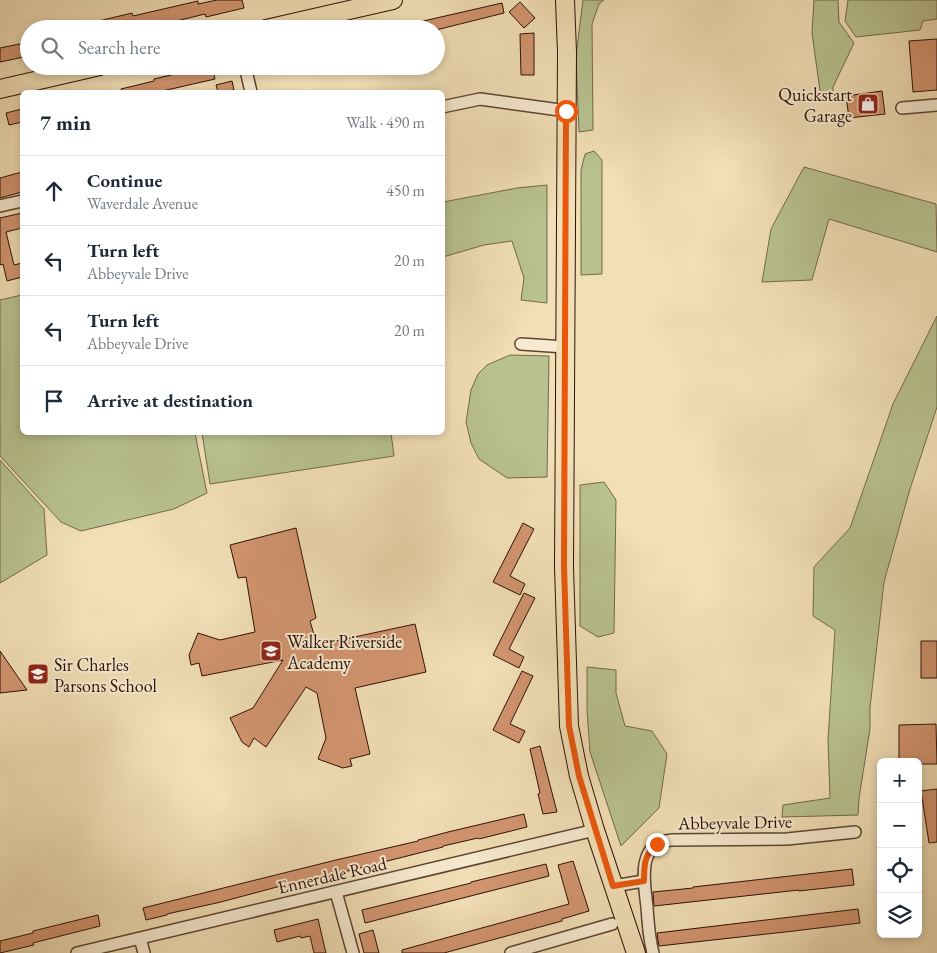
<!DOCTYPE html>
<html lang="en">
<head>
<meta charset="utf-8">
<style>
	body { margin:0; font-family:"EB Garamond",serif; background:#f2f2f3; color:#1f2937 }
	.controls { position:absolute; right:15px; bottom:15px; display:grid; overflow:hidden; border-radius:8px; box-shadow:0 2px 8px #0003 }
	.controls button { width:45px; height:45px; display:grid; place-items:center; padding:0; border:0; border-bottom:1px solid #e0e1e3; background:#fff; color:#1f2937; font:25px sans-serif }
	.stop { position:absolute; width:15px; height:15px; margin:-11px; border:4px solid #ea580c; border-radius:50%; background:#fff }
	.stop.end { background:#ea580c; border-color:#fff; box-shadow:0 1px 5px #0008 }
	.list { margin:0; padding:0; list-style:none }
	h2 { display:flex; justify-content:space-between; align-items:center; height:65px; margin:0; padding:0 20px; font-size:21px }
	h2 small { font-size:16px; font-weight:400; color:#747a83 }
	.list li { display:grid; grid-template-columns:32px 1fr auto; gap:15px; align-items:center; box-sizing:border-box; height:70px; padding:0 20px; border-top:1px solid #e0e1e3 }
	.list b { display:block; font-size:19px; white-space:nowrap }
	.list p { margin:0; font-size:16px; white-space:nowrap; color:#747a83 }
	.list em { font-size:16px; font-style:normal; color:#747a83 }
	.icon { flex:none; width:28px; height:28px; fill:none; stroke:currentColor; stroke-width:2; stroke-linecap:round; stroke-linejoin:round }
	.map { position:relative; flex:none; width:937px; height:953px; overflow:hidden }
	.search { position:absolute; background:#fff; box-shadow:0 2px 8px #0003; left:20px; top:20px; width:425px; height:55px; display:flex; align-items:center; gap:12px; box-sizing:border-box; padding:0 18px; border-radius:28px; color:#747a83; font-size:19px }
	.panel { position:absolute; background:#fff; box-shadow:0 2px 8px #0003; left:20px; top:90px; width:425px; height:345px; border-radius:8px }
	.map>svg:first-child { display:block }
	.green { fill:#b8c290; stroke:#72694b }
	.building { fill:#d29570; stroke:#2d1006 }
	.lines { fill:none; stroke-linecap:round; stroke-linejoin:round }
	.minor-casing { stroke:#5e4432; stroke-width:14 }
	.primary-casing { stroke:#2d1006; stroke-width:20 }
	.minor { stroke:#f7ead0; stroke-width:11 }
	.primary { stroke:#f2dfb7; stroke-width:18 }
	.route { stroke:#ea580c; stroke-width:6 }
	.labels { text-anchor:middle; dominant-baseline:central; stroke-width:4; stroke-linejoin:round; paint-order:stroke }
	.poi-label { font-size:18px; fill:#2d1006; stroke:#f7ead0; text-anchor:start }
	.street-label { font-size:18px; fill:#2d1006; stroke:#f7ead0 }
</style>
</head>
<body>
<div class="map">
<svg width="937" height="953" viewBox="0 0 937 953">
	<rect width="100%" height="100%" fill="#f2dfb7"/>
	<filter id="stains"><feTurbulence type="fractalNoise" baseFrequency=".004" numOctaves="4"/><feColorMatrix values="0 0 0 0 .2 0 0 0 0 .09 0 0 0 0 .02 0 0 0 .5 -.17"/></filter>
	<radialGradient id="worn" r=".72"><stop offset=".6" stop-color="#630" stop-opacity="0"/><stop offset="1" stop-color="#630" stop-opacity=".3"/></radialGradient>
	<path class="green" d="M583,0H604L599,4L592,24L593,130L579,132L576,56Z
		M814,0H838L839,22L854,43L833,87V99L821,98L812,33Z
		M848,0H937V19L923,21L920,30L856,37L845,21Z
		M594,151L602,160V274L581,275V170L585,154Z
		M804,167L936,204L937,252L829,219L812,280L762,282L771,229Z
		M547,185V303L521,300L524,278L512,241L484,245L443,257V202L517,188Z
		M22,295V432L195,433L207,493L174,509L81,531L61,522L0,456V300Z
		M937,316V407L910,489L884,582L870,708V729L859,798L858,815L782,817L783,805L830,798L828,740L835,630L813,616L814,567L850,528L893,404Z
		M510,355L549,356L547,477L507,478L479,459L471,443L466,422L471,390L478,374L487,365Z
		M202,433H391L394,456L210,484Z
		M0,460L44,509L47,555L0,583Z
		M604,482L616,500L614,633L598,637L580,626V485Z
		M587,667L616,670V693L625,726L652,731L667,754L659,808L621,846L590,752L587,710Z"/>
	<path class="building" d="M217,0H242L244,8L206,17L205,14L144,29H82V25L132,13L133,16L198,1V4Z
		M520,2L535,18L524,28L509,12Z
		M502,3L504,13L436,30V29H407L406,25Z
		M534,33V75H521L520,34Z
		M937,39V90L913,92L909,41Z
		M29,42V56L0,62V48Z
		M209,66H212L215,79L158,92H122L121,89L154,81V79Z
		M232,81L234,90L218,92L216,85Z
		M882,91L885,114L849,118L846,96Z
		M22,109V122L9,125L6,113Z
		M22,172V192L0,198V178Z
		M22,213V228L6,232L14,265L22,263V277L7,281L3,264L0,265V218Z
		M523,523L534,529L510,576L525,584L520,595L493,582Z
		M296,528L316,618L310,621L317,645L415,624L426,672L355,688L370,754L350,759L352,766L343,768L318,759L326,738L317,693L306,687L266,747L254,738L249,747L242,742L230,718L253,708L283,660L202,676L199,663L191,665L189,655L198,633L220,640L255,632L246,577L238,578L230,545Z
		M524,593L535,598L509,649L524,657L519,668L493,655Z
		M921,641H937V678H921Z
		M0,651L27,690L0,693Z
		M522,671L533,676L510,724L525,731L519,743L493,730Z
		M936,724L937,764H918V762H899V725Z
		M540,746L557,812L543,814L538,794L540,793L530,749Z
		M937,789V842L929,843L921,791Z
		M524,814L527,827L479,839L478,838L443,846V847L332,875L277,887L221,902L167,914V915L146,920L143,908L336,860L418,841V840L448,832Z
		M573,861L589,911L562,919V921L444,953H402V950L569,904L558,865Z
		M546,864L549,876L365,923L362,910L471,883V882Z
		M852,869L854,885L799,891V890L654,906L653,892L693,888V887Z
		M858,909L860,923L794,931L659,946L657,933Z
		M98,915L100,926L33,943L34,945L0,953V941L33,933V931Z
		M318,919L326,953H314L310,936L301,938L300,936L277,942L274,930Z
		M373,930L379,953H364L359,934Z"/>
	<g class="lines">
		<g class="minor-casing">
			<path id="minor" d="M245,66L251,92
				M442,107L480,99L567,111
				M902,108L937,105
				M0,206L22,201
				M521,344L565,347
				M613,886L644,881
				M336,892L353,953
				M140,938L144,953
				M77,953L595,830
				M511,953L612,924
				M653,953C649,938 648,923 647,907C644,881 636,843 672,840L787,839L855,832"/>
		</g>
		<g class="primary-casing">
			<path id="primary" d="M565,0L567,52L564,567L569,726L579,776L595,830L636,953
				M266,29L393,0
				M0,89L100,66"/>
		</g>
		<use href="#minor" class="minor"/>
		<use href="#primary" class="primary"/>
	</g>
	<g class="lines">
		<path class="route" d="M566,111L564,567L569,726L579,776L613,886L644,881C644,865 644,855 657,844"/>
	</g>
	<defs>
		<g id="shop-square" transform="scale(1.125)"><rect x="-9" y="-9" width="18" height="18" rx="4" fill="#8f2418" stroke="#f7ead0"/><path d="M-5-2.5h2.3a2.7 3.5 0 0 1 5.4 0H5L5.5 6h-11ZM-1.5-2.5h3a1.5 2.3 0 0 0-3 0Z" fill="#fff"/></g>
		<g id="school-square" transform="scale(1.125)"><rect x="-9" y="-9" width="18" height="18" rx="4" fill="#8f2418" stroke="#f7ead0"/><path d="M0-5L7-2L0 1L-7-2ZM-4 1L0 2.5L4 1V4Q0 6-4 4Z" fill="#fff"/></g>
	</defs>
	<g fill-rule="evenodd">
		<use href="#shop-square" x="868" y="104"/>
		<use href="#school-square" x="271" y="651"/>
		<use href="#school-square" x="38" y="674"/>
	</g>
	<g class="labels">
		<g class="poi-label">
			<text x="852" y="94" text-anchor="end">Quickstart<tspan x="852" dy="21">Garage</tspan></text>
			<text x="287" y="641">Walker Riverside<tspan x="287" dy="21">Academy</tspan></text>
			<text x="54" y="664">Sir Charles<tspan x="54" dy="21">Parsons School</tspan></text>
		</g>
		<g class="street-label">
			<text transform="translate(735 822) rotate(-1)">Abbeyvale Drive</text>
			<text transform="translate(332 875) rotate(-13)">Ennerdale Road</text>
		</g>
	</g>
	<rect width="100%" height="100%" filter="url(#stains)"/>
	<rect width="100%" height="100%" fill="url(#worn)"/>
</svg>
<div class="controls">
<button>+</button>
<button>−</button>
<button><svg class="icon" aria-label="locate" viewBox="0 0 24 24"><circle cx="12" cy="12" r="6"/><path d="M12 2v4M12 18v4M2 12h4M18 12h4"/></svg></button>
<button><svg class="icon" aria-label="layers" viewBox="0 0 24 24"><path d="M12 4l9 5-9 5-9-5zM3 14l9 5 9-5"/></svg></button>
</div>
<div class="stop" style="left:566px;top:111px"></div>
<div class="stop end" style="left:657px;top:844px"></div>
<div class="search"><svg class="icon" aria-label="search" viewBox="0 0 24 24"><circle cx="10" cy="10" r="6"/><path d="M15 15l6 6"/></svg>Search here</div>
<section class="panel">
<h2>7 min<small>Walk · 490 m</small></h2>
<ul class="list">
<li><svg class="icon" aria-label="ahead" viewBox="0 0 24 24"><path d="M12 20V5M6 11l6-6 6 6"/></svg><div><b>Continue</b><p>Waverdale Avenue</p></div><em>450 m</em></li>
<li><svg class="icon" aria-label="left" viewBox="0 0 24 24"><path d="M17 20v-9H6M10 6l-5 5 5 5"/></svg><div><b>Turn left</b><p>Abbeyvale Drive</p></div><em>20 m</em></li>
<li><svg class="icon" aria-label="left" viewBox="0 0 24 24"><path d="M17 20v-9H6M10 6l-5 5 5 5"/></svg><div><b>Turn left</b><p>Abbeyvale Drive</p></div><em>20 m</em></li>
<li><svg class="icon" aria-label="arrive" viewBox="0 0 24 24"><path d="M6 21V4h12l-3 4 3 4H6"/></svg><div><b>Arrive at destination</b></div></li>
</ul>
</section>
</div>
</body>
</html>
